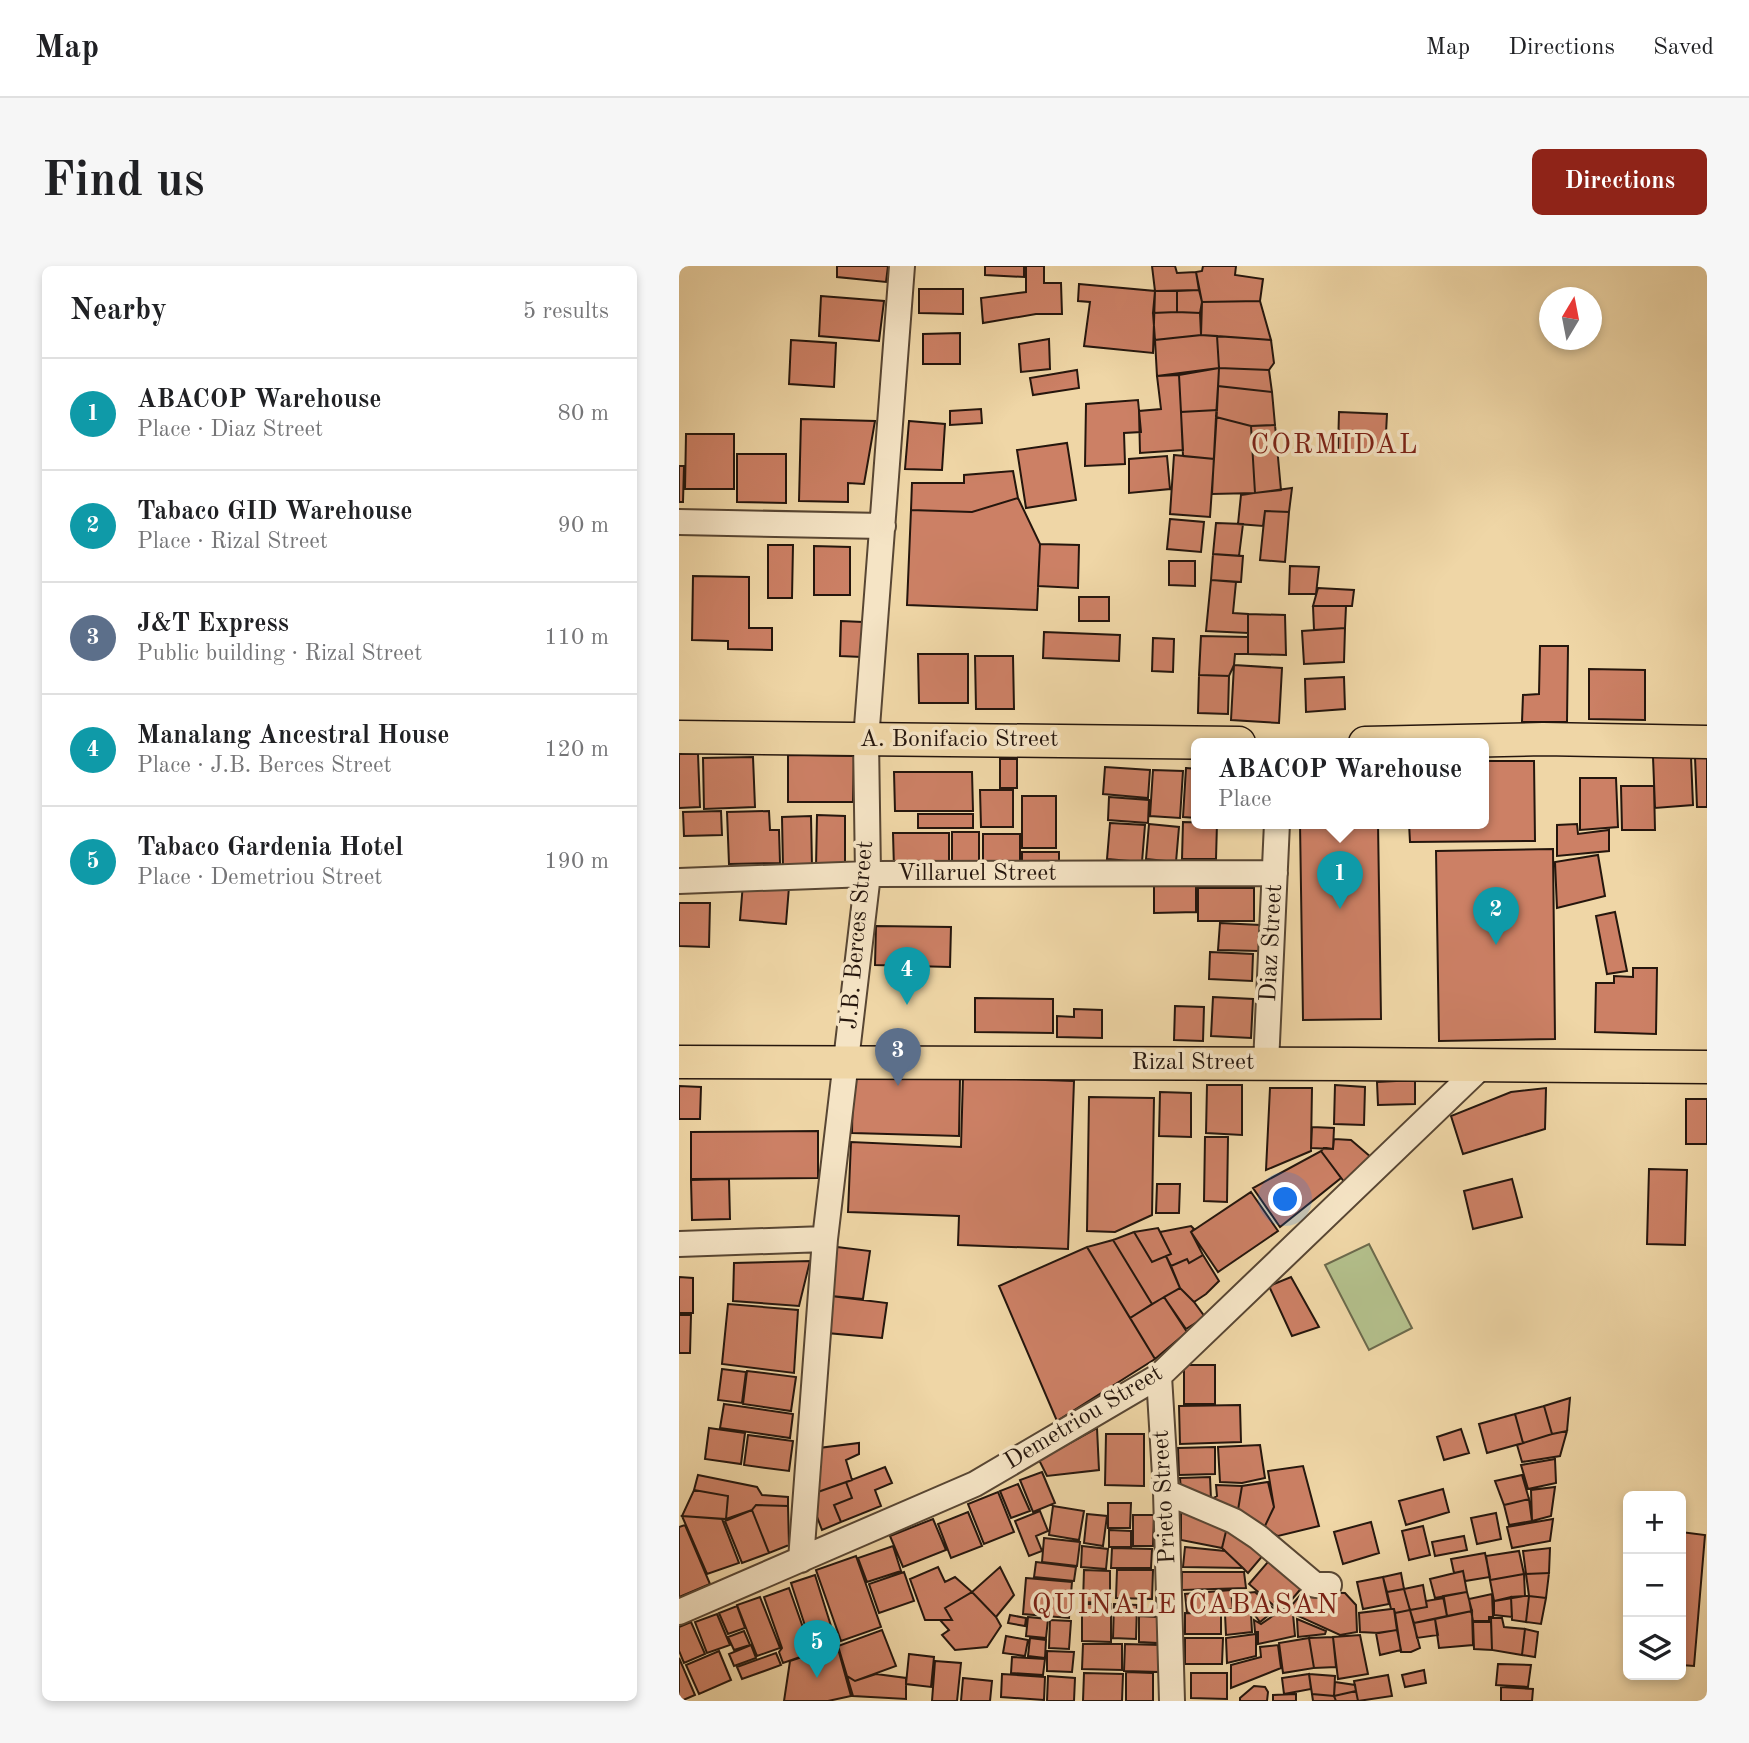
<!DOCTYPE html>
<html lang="en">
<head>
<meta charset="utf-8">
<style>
	body { margin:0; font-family:"Old Standard TT",serif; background:#f6f6f6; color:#202124 }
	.controls { position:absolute; right:21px; bottom:21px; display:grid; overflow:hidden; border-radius:10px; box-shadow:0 4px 10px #0003 }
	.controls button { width:63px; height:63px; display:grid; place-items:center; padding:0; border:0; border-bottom:2px solid #e0e0e0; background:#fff; color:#202124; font:35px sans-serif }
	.compass { position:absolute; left:860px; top:21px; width:63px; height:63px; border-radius:50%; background:#fff; box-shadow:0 4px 10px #0003; rotate:10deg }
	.you { position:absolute; left:607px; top:934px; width:24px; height:24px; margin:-18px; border:5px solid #fff; border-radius:50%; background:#1a73e8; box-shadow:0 0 0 10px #1a73e833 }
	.badge { display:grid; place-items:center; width:46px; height:46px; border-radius:50%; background:#8f2418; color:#fff; font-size:23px; font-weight:700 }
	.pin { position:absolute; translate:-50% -58px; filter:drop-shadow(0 2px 4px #0008) }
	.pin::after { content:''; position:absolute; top:37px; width:24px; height:21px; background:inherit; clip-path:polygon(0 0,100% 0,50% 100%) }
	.popup { position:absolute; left:512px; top:472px; width:298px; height:91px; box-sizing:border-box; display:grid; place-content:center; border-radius:10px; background:#fff; filter:drop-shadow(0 2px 5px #0005); font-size:23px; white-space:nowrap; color:#757577 }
	.popup b { font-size:26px; color:#202124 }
	.popup::after { content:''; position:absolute; left:50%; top:100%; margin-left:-14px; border:14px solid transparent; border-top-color:#fff }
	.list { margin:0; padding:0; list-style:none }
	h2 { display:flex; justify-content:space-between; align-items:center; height:91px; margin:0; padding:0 28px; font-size:30px }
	h2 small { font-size:23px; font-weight:400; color:#757577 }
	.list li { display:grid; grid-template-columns:46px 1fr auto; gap:21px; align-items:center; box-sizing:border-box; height:112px; padding:0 28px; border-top:2px solid #e0e0e0 }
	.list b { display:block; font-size:26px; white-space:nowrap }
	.list p { margin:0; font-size:23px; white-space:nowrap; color:#757577 }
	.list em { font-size:23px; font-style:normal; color:#757577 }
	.icon { flex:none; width:38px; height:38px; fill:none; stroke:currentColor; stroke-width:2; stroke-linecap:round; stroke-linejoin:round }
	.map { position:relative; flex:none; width:1028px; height:1435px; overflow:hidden; border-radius:10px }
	header { display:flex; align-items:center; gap:42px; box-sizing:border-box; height:98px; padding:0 35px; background:#fff; border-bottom:2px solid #e0e0e0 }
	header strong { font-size:33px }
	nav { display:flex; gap:38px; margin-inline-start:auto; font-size:24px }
	.intro { display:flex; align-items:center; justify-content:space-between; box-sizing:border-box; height:168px; padding:0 42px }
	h1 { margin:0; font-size:49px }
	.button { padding:18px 32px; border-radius:10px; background:#8f2418; color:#fff; font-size:24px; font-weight:700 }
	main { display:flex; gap:42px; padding:0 42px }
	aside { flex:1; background:#fff; border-radius:10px; box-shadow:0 4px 10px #0003 }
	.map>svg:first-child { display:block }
	.green { fill:#b3bf8b; stroke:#6c6a4c; stroke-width:2 }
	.building { fill:#cc8065; stroke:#25160d; stroke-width:2 }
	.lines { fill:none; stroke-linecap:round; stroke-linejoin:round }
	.minor-casing { stroke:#584633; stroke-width:28 }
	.major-casing { stroke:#25160d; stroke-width:35 }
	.minor { stroke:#f5e4c5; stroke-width:24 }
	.major { stroke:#efd6a6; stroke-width:32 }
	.labels { text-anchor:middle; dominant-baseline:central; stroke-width:7; stroke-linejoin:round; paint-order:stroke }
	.street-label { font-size:24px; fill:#25160d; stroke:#f5e4c5 }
	.quarter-label { font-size:28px; letter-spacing:2px; fill:#7a1f14; stroke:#f5e4c5 }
</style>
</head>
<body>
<header>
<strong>Map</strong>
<nav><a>Map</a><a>Directions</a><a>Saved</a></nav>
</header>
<div class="intro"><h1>Find us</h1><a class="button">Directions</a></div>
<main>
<aside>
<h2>Nearby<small>5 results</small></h2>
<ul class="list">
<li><span class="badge" style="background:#0f9aa8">1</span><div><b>ABACOP Warehouse</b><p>Place · Diaz Street</p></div><em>80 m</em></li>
<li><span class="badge" style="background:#0f9aa8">2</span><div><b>Tabaco GID Warehouse</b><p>Place · Rizal Street</p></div><em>90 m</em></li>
<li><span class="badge" style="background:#5c6f8a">3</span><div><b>J&amp;T Express</b><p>Public building · Rizal Street</p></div><em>110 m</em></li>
<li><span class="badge" style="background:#0f9aa8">4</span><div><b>Manalang Ancestral House</b><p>Place · J.B. Berces Street</p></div><em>120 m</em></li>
<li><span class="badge" style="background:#0f9aa8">5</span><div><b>Tabaco Gardenia Hotel</b><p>Place · Demetriou Street</p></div><em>190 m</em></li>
</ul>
</aside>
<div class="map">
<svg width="1028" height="1435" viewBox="0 0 1028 1435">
	<rect width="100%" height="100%" fill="#efd6a6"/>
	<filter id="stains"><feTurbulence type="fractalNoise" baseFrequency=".00286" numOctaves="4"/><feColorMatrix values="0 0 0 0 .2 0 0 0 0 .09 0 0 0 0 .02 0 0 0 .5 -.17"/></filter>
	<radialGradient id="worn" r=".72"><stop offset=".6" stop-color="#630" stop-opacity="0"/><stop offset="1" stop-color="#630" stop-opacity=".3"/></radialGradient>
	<path class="green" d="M690,978L733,1062L690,1084L646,999Z"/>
	<path class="building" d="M158,0H209L207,16L158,11Z
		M306,0H345V11L306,9Z
		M347,0H365V17H382L383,48H357L304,57L302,32L347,26Z
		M473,0H496L498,7L517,6L520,24L476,25Z
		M524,0H557L556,9L584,13L581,35L523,36L517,6L523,5Z
		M400,18L476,25L474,87L405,80L411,36L399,35Z
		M240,23H284V48L240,47Z
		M520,24L523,36L521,47L498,46V25Z
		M476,25H498V46L474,47Z
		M142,30L205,35L200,75L140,70Z
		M581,35L592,74L522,69L523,36Z
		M498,46L521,47L522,69L476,74L474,47Z
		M281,67V98H244V68Z
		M522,69L538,70L540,102L478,110L476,74Z
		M538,70L592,74L595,97L590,104L540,102Z
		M370,73L371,103L342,106L340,78Z
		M112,74L157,77L155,121L110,118Z
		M540,102L538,144L502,146L500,109Z
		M540,102L590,104L593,126L539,120Z
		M398,104L400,122L354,129L351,112Z
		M500,109L504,184L461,187L460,145L482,143L478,110Z
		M539,120L593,126L596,159L572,160L537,151Z
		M459,134L462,166L445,167L446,198L406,200L407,138Z
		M302,143L303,157L271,159V145Z
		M538,144L535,193L504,190L502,146Z
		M660,146L708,148L706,186L659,184Z
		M537,151L572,160L576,227L533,228Z
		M122,153L196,155L185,218L169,217V236L120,235Z
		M230,155L266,158L263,204L226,203Z
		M596,159L602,224L576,227L572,160Z
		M7,168H55V223H6Z
		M388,177L397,234L347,242L338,184Z
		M58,188H107V237L58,236Z
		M495,189L535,193L531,251L491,248Z
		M488,190L491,223L450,227V193Z
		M0,200H5L4,236H0Z
		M334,205L339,232L293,246L232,244L233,217H285V209Z
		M613,222L610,246L586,245L584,260L559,258L562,229Z
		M339,232L361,278L358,344L228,339L232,244L293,246Z
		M586,245L610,246L606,296L581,294Z
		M491,253L525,256L522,286L488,283Z
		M537,257L564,258L560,290L534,288Z
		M361,278L400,279L399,322L359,320Z
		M89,279H114L113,332H89Z
		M135,280L171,281V329H135Z
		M534,288L564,290L562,316L532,314Z
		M490,295H516V320L490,319Z
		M611,300L640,301L637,328H610Z
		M14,310L70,311V362H93V384L49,383V375L13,374Z
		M532,314L557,316L554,347L569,348V367L527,365Z
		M639,322L675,324L673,340H634Z
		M400,331H430V355H400Z
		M634,340H667L666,362L635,364Z
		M569,348L606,349L607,389L569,388Z
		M162,355L184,356L183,391L161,390Z
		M666,362L665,396L625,398L623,365Z
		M365,366L441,369L440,395L364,392Z
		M522,370L569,371V388H556L555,399L550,410L520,409Z
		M474,372L495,373L494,406L473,405Z
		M861,380H889L888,456H843L844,429L860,428Z
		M239,388H289V437H240Z
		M296,390H334L335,443H297Z
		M555,399L603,402L600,457L552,454Z
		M910,403L966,404V454L910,453Z
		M520,409L550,410L549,448L519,447Z
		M665,411L666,443L627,446L626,413Z
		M0,488H19L21,541L0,542Z
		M109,489L175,490L174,536H109Z
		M74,491L76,541L25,543L24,492Z
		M974,491H1012L1014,539L976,542Z
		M1016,491H1028V541H1018Z
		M321,493H338V522H321Z
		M804,495H855L856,575L731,576L730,557H804Z
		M426,501L471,504L469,532L424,528Z
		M507,502L518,503V552L504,551Z
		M474,504L504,505L501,552L471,550Z
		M215,506H293L294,545H216Z
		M901,512H937L939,561L901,564Z
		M942,520H975L976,564H943Z
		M301,524H334V561H302Z
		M343,530H377V582H343Z
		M430,531L470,534L469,557L429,554Z
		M42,545L43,569L5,570L4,546Z
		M90,545L91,564H100L101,597L50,598L48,546Z
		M239,548H294V562H239Z
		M138,549L166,550V602H137Z
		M132,550L133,601L104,602L103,551Z
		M504,556L538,557L537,593H503Z
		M431,557L466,559L463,596L428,593Z
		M539,557H579V562L539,559Z
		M621,557H699L702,753L624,754Z
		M470,558L500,561L497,596L467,593Z
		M898,558L899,568L930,564V585L878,590V559Z
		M273,566H300V597H273Z
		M214,567H270V603H215Z
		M304,568H341V599H304Z
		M874,583L876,773L760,775L757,585Z
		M343,586H380V598L343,597Z
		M919,589L926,630L878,642L876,596Z
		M64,617L110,621L107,658L61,654Z
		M475,619H517V646L475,647Z
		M519,622H575V655H519Z
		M0,637H31L30,681L0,680Z
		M936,646L948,705L928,708L917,650Z
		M541,657L581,659L580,685L539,684Z
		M197,660L272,661L271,701L196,699Z
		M531,686L574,688L573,715L530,713Z
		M954,702H978L977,768L916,766L917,717H935V710L954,711Z
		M534,731L574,733L572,772L532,770Z
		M296,732L374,733V767L296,766Z
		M496,740L525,741L524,775L495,774Z
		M395,743L423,744V772L378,771V750L395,751Z
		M174,809L281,812L280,870L173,867Z
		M284,811L395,815L389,983L279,979L280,950L169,946L172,876L282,881Z
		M736,814V838L699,839L698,816Z
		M528,819H563V869L527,867Z
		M656,819L686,821L685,859L655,858Z
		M0,820L22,821L21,853H0Z
		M591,822H633L632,882V885L587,904Z
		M867,822L866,863L784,888L772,850L832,826Z
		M481,826L512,827V871L480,870Z
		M410,831L475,832L473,949L436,966L408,965Z
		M1007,833H1028V878H1007Z
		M633,861L655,862L654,883L632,882Z
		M139,865V912L12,913V866Z
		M526,871H549L548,936L525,935Z
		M655,873L672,874L693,892L666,917L642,885L645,882L654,883Z
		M642,885L662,912L601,961L574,922Z
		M970,903L1008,904L1006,979L968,978Z
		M50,913L51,953L13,954L12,914Z
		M833,913L843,951L794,963L785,925Z
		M478,918H501L500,947H477Z
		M572,926L599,965L539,1006L512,966Z
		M512,960L515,963L512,966L524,989L510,997L508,993L492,1000L487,990L492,988L481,966Z
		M479,962L492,988L473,996L455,966Z
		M455,966L473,996L487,990L501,1022L473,1038L434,974Z
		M434,974L473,1038L451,1052L408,981Z
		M158,981L191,985L184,1033L152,1030Z
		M408,981L476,1093L378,1155L320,1020Z
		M524,989L540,1015L527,1028L515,1036L501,1022L492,1000L508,993L510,997Z
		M131,995L120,1040L54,1035L55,997Z
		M0,1011L14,1012V1047H0Z
		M612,1011L640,1061L613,1070L590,1020Z
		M501,1022L515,1036L526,1051L507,1063L485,1031Z
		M152,1030L208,1037L203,1072L148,1067Z
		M485,1031L508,1066L476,1093L451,1052Z
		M49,1038L119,1044L115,1107L43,1098Z
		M0,1049H12L11,1087H0Z
		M505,1099H536V1138H505Z
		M43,1103L67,1106L63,1137L39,1134Z
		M68,1105L117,1111L112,1145L64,1138Z
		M891,1132L888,1165L873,1168L865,1140Z
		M45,1138L114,1148L111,1172L41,1162Z
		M561,1139L562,1176L501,1178L500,1140Z
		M865,1140L873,1168L844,1177L836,1148Z
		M836,1148L844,1177L808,1187L800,1158Z
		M30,1162L66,1167L62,1198L26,1193Z
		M418,1162L420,1204L368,1210L360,1194Z
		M782,1163L790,1187L765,1194L758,1171Z
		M888,1165L881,1190L843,1196L838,1179L873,1168Z
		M427,1168H465V1220L426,1219Z
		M69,1169L114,1175L110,1205L65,1199Z
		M180,1177V1188L167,1194L173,1214L136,1227L140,1182Z
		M581,1179L586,1212L563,1217L541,1216L539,1181Z
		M536,1181V1208L500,1209L499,1182Z
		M876,1193L877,1217L849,1223L842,1199Z
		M624,1200L640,1260L599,1270L585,1262L595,1241L589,1205Z
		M206,1201L213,1217L196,1224L202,1240L162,1256L155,1239L173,1232L167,1216Z
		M363,1206L376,1237L354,1246L341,1214Z
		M19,1209L78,1221L83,1229L109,1231V1240L77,1239L73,1244L47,1253L49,1230L15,1224Z
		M843,1209L850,1233L825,1239L816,1215Z
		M531,1211L532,1233L502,1225L501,1212Z
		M167,1216L173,1232L155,1239L162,1256L143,1264L134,1240L136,1227Z
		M589,1216L595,1241L585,1262L558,1250L563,1220Z
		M339,1218L351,1245L332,1252L321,1225Z
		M537,1219L563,1220L558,1250L529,1235L538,1230Z
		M876,1221L872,1250L853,1255L852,1224Z
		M764,1223L770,1246L727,1259L720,1235Z
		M15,1224L49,1230L47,1253L3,1250Z
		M319,1226L335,1266L305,1278L289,1238Z
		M850,1233L853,1255L830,1259L825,1239Z
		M429,1237H452L451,1262H429Z
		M77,1239L109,1240L110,1279L90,1287L73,1244Z
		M374,1240L405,1245L400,1274L370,1269Z
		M73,1244L90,1287L63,1297L46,1255Z
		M502,1244L549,1257L543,1282L502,1274Z
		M361,1245L369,1265L357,1270L363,1285L350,1290L336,1255Z
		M289,1246L303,1280L272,1292L259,1258Z
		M817,1247L822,1273L798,1278L792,1252Z
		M408,1248L428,1250L424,1280L405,1277Z
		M454,1249H475L474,1280H454Z
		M3,1250L43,1253L60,1297L28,1308Z
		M254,1253L267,1284L224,1301L211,1270Z
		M874,1253L871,1275L833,1282L828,1261Z
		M692,1256L700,1287L664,1298L655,1266Z
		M549,1257L586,1287L569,1307L543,1282Z
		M6,1259L31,1318L0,1331V1261Z
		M744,1260L751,1289L730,1294L723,1265Z
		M430,1264L452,1265V1281H430Z
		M1002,1266L1026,1269L1015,1400L1002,1399Z
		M785,1270L788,1284L756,1290L753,1276Z
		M365,1272L401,1276L398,1300L363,1296Z
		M214,1280L222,1305L188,1316L179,1292Z
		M403,1280L429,1283L427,1303L402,1301Z
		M506,1281L546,1285L564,1302L504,1301Z
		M433,1282L473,1283L472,1302H432Z
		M871,1282L870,1307L847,1308L844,1285Z
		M840,1285L845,1308L811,1314L807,1290Z
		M806,1287L811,1311L786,1315L784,1305L775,1307L772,1293Z
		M177,1290L202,1361L162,1375L137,1304Z
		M594,1290L626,1318L602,1346L570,1318Z
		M357,1296L397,1301L395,1315L355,1311Z
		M259,1301L266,1316L276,1311L293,1326L266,1342L273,1354H246L231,1313Z
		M321,1301L335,1329L317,1351L293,1326Z
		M405,1304L431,1305V1337L404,1336Z
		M438,1304H474L473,1333L437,1332Z
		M784,1305L788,1326L756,1332L751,1313Z
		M225,1306L235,1335L200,1347L190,1318Z
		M503,1306H565L567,1322L503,1324Z
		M722,1307L725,1323L708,1326L704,1311Z
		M870,1307L867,1332L850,1330L847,1308Z
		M845,1308L846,1330L815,1335L811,1314Z
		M136,1309L158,1379L135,1387L112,1317Z
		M704,1311L710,1338L684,1343L678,1316Z
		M347,1312L393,1316L390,1352L344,1348Z
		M744,1319L748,1341L731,1344L725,1323Z
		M628,1321L635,1326L666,1327L677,1339L678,1366L661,1369L608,1345Z
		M110,1322L133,1387L104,1397L100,1386L103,1382L85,1331Z
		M725,1323L731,1344L716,1347L715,1343H712L708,1326Z
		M552,1324L554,1343L508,1347L506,1328Z
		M293,1326L317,1351L322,1360L308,1381L276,1384L263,1369L270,1364L261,1354H273L266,1342Z
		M576,1326L596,1344L581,1356L572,1344L560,1345L559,1328Z
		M788,1326L793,1345L768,1350L764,1330Z
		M813,1328L814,1351H810V1355H794L790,1333Z
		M846,1330H850L847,1356L833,1354L832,1331Z
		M850,1330L867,1332L862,1358L847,1356Z
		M81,1331L101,1382L78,1390L58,1339Z
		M832,1331L833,1351L815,1349V1335Z
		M765,1332L768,1350L735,1357L731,1344L748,1341L747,1335Z
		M403,1338H432V1376L403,1375Z
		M435,1338L458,1339L457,1373L434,1372Z
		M58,1340L66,1362L49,1368L40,1347Z
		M712,1343H715L718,1364L700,1367L681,1366L680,1347Z
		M731,1344L741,1382L732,1386H722L716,1347Z
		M793,1345L794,1379L760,1382L756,1353Z
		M506,1347L542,1348V1368H506Z
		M572,1347L573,1366L547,1369L546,1348Z
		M598,1347L614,1348L616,1370L579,1378V1366H576L575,1354L582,1358Z
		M38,1348L51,1379L28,1387L16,1356Z
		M331,1349L347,1352L346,1360L329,1357Z
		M460,1350L479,1351V1377L460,1376Z
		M349,1351L369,1353L367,1372L347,1370Z
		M812,1352H823L825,1361L846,1363L843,1389L813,1384Z
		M618,1353L647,1365L646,1368L619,1371Z
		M756,1353L759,1369L738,1372L735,1357Z
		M371,1354L392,1355L390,1383L370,1382Z
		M12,1356L26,1388L5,1397L0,1385V1361Z
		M794,1356H812L813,1384L795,1383Z
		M846,1363L859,1366L856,1391L843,1389Z
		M203,1364L217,1400L176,1415L168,1410L159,1380Z
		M718,1364L722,1384L701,1389L697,1367Z
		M65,1365L71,1379L55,1384L49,1371Z
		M577,1368V1390L548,1397L547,1372Z
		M681,1369L689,1408L659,1413L654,1371Z
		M327,1370L349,1374L346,1390L324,1387Z
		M654,1371L657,1401L635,1402L630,1372Z
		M351,1372L367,1374L366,1392L349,1390Z
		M506,1372H544L543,1398H506Z
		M630,1372L635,1402L604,1407L600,1377Z
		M404,1378H443V1404L403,1403Z
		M446,1378L481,1379L480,1406L445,1405Z
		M72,1379L77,1392L55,1400L50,1388Z
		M158,1379L172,1430L149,1435H105L111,1395Z
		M599,1379L602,1402L552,1422V1399L582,1391L581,1381Z
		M40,1385L52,1414L20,1428L7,1399Z
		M368,1385L395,1386L393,1406L368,1405Z
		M97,1387L102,1399L63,1413L58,1401Z
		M230,1388L255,1391L252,1421L227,1418Z
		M333,1391L366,1393L364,1409L332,1407Z
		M0,1392L16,1429L2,1435H0Z
		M256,1395L282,1397L278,1435H253Z
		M819,1398L852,1399L849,1421L817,1419Z
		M745,1404L747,1417L726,1421L723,1409Z
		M447,1406L474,1407V1435H447Z
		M405,1407L444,1408L443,1435H404Z
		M512,1407H548V1433L512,1432Z
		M197,1408L227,1412V1433L174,1430L168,1410L176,1415Z
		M323,1408L366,1411L365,1434L322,1431Z
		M630,1408L632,1423L605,1428L603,1412Z
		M630,1408L656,1410L655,1430L633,1428Z
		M709,1409L713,1430L679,1435L675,1415Z
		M369,1410L396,1412L395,1435H368Z
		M284,1412L313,1415L311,1435H282Z
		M656,1416L676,1419L677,1425L655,1430Z
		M575,1420L586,1421L589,1426L588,1435H561V1432Z
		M822,1421L854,1423L853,1435H822Z
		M677,1425L679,1435H657L655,1430Z
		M617,1428V1435H594V1429Z
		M633,1428L655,1430L657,1435H634Z"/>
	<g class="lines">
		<g class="minor-casing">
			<path id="minor" d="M0,256L204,260
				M0,615L189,608L596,607
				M587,798L598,557
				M0,978L146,973
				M480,1110L487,1226L493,1435
				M487,1226L555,1255L579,1271L636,1319H650
				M122,1294L146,973L189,608L187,474L223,0
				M0,1346L296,1218L480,1110L804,799"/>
		</g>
		<g class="major-casing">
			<path id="major" d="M0,471L560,477
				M686,477L864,473L1028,476
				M0,796L672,798L1028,801"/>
		</g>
		<use href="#minor" class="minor"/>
		<use href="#major" class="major"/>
	</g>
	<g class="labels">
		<g class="street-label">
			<text x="280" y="474">A. Bonifacio Street</text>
			<text x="298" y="608">Villaruel Street</text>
			<text transform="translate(179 669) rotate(-85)">J.B. Berces Street</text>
			<text transform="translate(593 677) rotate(-87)">Diaz Street</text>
			<text x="514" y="797">Rizal Street</text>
			<text transform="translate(405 1152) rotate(-31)">Demetriou Street</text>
			<text transform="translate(486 1231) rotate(-93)">Prieto Street</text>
		</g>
		<g class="quarter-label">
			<text x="656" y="180">CORMIDAL</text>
			<text x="507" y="1340">QUINALE CABASAN</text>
		</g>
	</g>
	<rect width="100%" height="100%" filter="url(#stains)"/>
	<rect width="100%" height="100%" fill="url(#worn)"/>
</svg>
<div class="controls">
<button>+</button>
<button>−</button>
<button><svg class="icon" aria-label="layers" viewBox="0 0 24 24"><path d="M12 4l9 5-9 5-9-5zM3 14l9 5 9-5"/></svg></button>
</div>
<svg class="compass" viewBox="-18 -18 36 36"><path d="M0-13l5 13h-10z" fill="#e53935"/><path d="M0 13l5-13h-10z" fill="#757577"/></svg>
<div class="you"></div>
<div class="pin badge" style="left:661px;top:643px;background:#0f9aa8">1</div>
<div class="popup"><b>ABACOP Warehouse</b>Place</div>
<div class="pin badge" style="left:817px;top:679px;background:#0f9aa8">2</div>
<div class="pin badge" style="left:219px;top:820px;background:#5c6f8a">3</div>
<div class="pin badge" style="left:228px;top:739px;background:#0f9aa8">4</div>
<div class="pin badge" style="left:138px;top:1412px;background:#0f9aa8">5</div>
</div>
</main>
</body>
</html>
